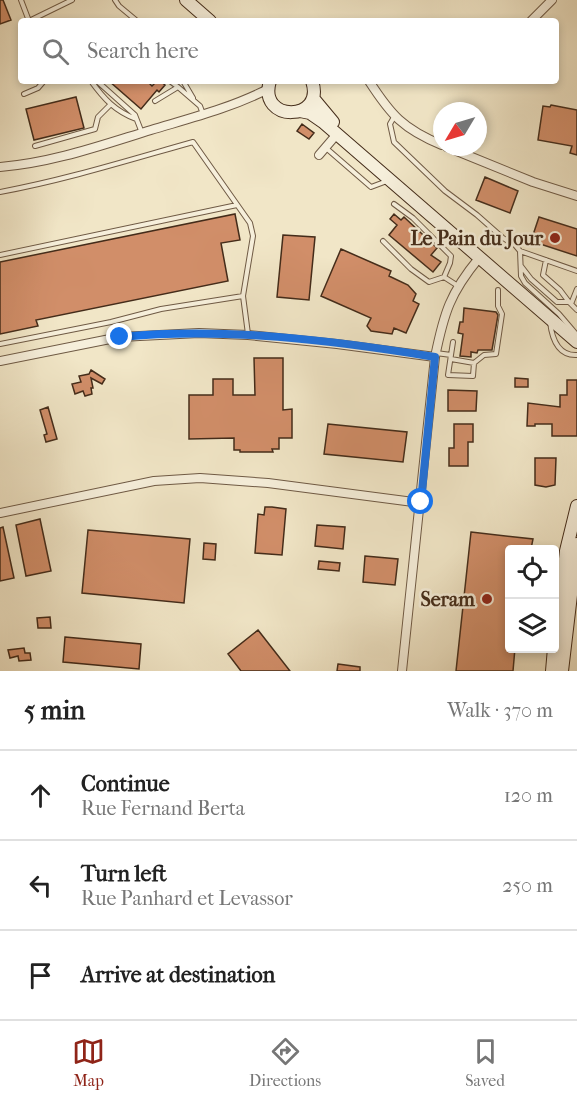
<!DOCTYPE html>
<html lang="en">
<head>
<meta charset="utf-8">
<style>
	body { margin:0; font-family:"IM FELL French Canon",serif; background:#f2f2f2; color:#222 }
	.controls { position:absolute; right:18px; bottom:18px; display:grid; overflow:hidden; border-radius:6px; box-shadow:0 3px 9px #0003 }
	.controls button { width:54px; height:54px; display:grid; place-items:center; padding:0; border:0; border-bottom:2px solid #e0e0e0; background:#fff; color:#222; font:30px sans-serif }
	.compass { position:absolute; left:433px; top:102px; width:54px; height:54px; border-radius:50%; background:#fff; box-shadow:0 3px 9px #0003; rotate:232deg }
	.stop { position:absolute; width:18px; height:18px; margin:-14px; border:4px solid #1a73e8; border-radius:50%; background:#fff }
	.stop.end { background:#1a73e8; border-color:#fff; box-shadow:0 2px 6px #0008 }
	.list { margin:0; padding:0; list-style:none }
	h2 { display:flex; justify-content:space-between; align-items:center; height:78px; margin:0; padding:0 24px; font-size:26px }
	h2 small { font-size:20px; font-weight:400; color:#767676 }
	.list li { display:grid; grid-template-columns:39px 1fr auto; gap:18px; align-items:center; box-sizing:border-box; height:90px; padding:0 24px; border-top:2px solid #e0e0e0 }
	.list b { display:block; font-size:22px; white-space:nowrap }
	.list p { margin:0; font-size:20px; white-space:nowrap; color:#767676 }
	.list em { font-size:20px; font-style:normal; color:#767676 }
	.icon { flex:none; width:33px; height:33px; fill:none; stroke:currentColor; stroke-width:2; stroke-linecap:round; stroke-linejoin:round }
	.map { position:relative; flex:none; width:577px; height:671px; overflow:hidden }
	.search { position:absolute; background:#fff; box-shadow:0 3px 9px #0003; left:18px; right:18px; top:18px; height:66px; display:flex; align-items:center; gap:15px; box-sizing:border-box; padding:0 21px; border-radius:6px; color:#767676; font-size:22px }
	.sheet { height:348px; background:#fff }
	nav { display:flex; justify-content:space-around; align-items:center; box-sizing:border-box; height:84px; border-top:2px solid #e0e0e0; background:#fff; font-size:16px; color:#767676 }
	nav a { display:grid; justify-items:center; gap:3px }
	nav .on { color:#8f2418 }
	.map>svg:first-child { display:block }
	.building { fill:#d18e69; stroke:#442c1a; stroke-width:1.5 }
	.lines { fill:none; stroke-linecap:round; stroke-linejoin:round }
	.service-casing { stroke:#6f5a45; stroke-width:6 }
	.minor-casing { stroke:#6f5a45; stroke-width:10 }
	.secondary-casing { stroke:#442c1a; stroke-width:14 }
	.service { stroke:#f6efdb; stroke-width:4 }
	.minor { stroke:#f6efdb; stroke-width:8 }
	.secondary { stroke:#f6efdb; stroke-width:12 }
	.route { stroke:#1a73e8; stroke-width:8 }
	.poi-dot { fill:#8f2418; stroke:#f6efdb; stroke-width:2 }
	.labels { text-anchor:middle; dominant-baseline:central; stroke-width:5; stroke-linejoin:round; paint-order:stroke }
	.poi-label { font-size:20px; font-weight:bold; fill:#442c1a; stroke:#f6efdb; text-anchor:end }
</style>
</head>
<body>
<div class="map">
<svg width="577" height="671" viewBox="0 0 577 671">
	<rect width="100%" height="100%" fill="#f1e6c7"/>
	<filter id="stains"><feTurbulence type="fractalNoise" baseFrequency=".00333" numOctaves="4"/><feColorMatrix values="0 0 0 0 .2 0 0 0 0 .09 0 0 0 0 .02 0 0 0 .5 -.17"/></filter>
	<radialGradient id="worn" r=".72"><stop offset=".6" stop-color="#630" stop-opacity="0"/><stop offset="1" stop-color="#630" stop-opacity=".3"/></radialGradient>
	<path class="building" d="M0,0H3L11,20L0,24Z
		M109,81H147L152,86L157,81H160L165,85L159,92L157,90L141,109Z
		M76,97L84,128L34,140L26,109Z
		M551,105L577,110V155L570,153L572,146L538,140L543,106L550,107Z
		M302,124L314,133L309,139L297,131Z
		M485,177L518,191L510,213L476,200Z
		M235,214L240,240L221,243L228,281L36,320L38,326L0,334V262Z
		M394,214L401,220L404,217L437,248L431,255L441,262L433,272L389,235L397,225L390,219Z
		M539,217L577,229V256L531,241Z
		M283,235L315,237L309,300L277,297Z
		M341,249L391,271L389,276L408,285L416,294L413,301L419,304L406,333L394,328L392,334L371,331L367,326L371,318L321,296Z
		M464,308L496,312L498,315L492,350H478L477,353L471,352V357L460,356L463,334L458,333L460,322H463Z
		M254,358H283V410L292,409V438H279V449H272L273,452H240V450H234V438L189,439V395H213V379H233V395H255Z
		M91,370L105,379L102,384L91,378L93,388H91L92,394L85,396L83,391L75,394L72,384L81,382L79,376L89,374Z
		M515,378L528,379V387H515Z
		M567,380H577V436H552V424H535V426H527L528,403L560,407V395H567Z
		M448,390L477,391L476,411H448Z
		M48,407L57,439L46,442L44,435L47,434L40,410Z
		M328,424L407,432L403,462L324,454Z
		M454,424H473V442H468V466H449V448H454Z
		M535,458H556L555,485L546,487L535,485Z
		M265,507H272L286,509L282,555L255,553L258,514L264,515Z
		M40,519L51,571L26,576L16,525Z
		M317,525L345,527L343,549L315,546Z
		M3,527L14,578L0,581V528Z
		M88,530L190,539L184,603L82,593Z
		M471,532L533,539L531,549H510V648H515L513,671H456Z
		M204,543L216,544L215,560L203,559Z
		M365,556L398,559L395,585L363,582Z
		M319,561L340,563L339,571L318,569Z
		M50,617L51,628H38L37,618Z
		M258,630L290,671H241L228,654Z
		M65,637L141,644L139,669L63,662Z
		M24,648L25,653H30L31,660L19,661L18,656L10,658L8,650Z
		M338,664L360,667V671H337Z"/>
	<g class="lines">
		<g class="service-casing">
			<path id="service" d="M21,0L29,21
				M115,0L119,6L137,21
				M29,21L72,0
				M91,81C104,99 115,111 136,119
				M97,81L135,115L142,133
				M170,81L178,87
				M183,81L193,98
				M24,94L38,88L44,81
				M155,101L178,87L200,106L203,114
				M394,117L390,124L394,142L445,191L477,215L503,238L515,245L520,251L521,276L525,283L559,314L576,334
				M35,146L95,129L98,117L110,105
				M326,148L371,187L387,181
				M0,192C65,180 129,160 193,142L250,223L253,236L243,296
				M394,204L413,218L451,256L450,263L444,277
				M383,241L411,269L429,282L444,277L458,286
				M520,251L577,271
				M0,255L237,205
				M546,260L543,275L560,290L569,302
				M521,266L531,279L557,302H569L577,310
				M571,304L577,289
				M550,322C552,339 558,356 577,355
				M0,344L111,322L161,309L243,296L248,334
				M436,353L451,355L448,375L473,376L474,363L484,355L496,354L502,314L498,306V290
				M451,355L453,342
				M451,359L474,363"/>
		</g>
		<g class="minor-casing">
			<path id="minor" d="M531,21L552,0
				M369,81C391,115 403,129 442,145
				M447,147L533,182L577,196
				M319,155L337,134
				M0,167C52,163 102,145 151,130C191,118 231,108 268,89
				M0,361L120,337L199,333L248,335L337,344L435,357
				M0,513L154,481L200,478L268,483L421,503
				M402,671L435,357C444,313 450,293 479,258"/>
		</g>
		<g class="secondary-casing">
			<path id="secondary" d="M186,0L210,21
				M270,81C257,123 326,122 312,81
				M313,98L333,122
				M300,111L310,113L323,122L577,342
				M554,646L566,551L577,506
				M552,671L554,648
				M562,671L577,544"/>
		</g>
		<use href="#service" class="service"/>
		<use href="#minor" class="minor"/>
		<use href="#secondary" class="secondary"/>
	</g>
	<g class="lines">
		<path class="route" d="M120,337C225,327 331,340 435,357L421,502"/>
	</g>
	<g class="poi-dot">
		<circle cx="555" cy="238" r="6"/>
		<circle cx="487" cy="599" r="6"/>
	</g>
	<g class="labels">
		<g class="poi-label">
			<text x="543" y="238">Le Pain du Jour</text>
			<text x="475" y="599">Seram</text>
		</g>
	</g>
	<rect width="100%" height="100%" filter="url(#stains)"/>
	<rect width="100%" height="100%" fill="url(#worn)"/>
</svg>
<div class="controls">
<button><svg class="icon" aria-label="locate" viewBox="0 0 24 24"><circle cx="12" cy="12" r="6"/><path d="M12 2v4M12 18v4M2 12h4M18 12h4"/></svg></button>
<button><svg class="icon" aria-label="layers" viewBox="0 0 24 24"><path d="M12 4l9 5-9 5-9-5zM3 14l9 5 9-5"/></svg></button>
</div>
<svg class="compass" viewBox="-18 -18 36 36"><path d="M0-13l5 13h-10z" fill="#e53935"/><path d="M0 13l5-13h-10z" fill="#767676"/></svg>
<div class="stop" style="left:421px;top:502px"></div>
<div class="stop end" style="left:120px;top:337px"></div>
<div class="search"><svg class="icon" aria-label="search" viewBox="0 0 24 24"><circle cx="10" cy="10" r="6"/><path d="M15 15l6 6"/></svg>Search here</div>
</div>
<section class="sheet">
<h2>5 min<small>Walk · 370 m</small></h2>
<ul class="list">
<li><svg class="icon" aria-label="ahead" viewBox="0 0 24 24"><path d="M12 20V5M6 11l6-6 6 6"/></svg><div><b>Continue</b><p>Rue Fernand Berta</p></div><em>120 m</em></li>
<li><svg class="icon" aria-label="left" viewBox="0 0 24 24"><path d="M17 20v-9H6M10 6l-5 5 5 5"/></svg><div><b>Turn left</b><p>Rue Panhard et Levassor</p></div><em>250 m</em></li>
<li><svg class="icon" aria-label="arrive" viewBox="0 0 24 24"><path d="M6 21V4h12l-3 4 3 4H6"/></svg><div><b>Arrive at destination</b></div></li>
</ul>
</section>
<nav>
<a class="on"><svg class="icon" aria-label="map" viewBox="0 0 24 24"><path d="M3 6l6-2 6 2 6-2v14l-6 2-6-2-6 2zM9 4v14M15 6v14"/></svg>Map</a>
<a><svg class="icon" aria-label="directions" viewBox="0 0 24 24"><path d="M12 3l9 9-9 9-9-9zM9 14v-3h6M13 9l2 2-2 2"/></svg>Directions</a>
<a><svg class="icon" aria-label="saved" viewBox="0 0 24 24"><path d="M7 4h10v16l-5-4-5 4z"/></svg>Saved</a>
</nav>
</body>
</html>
